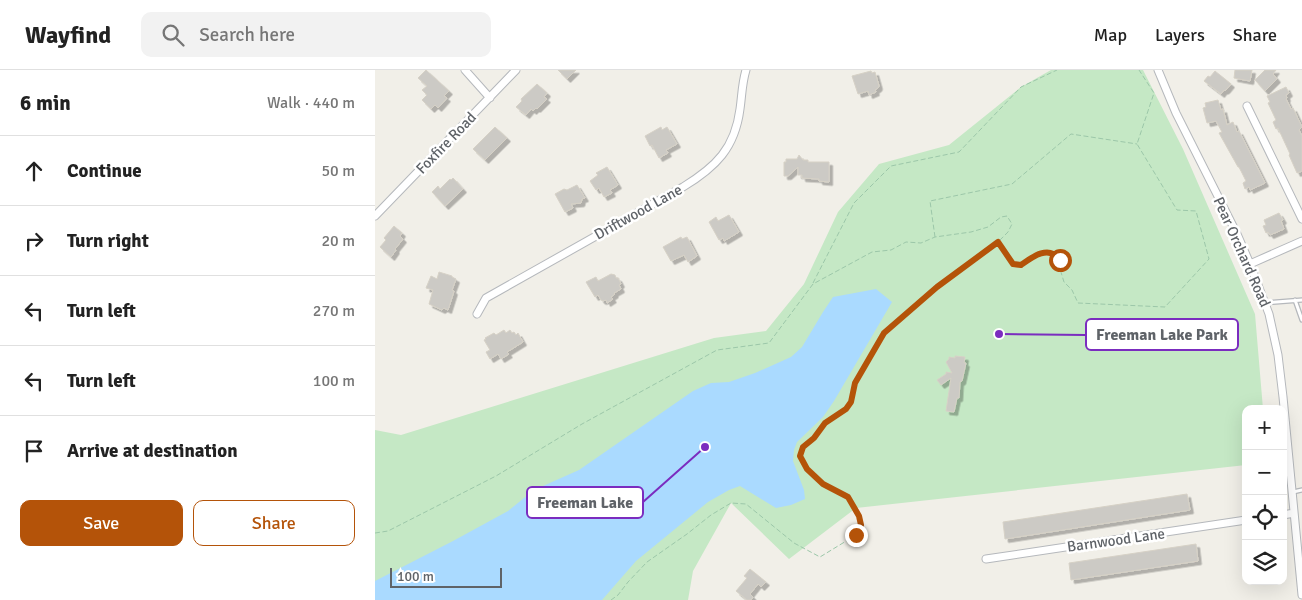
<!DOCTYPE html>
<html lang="en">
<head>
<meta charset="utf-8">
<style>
	body { margin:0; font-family:Signika,sans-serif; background:#f2f2f2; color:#222 }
	.controls { position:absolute; right:15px; bottom:15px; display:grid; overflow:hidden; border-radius:10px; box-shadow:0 5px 20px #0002 }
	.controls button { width:45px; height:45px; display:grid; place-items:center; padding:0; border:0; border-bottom:1px solid #e0e0e0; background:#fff; color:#222; font:25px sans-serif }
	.scale { position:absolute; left:15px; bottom:12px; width:112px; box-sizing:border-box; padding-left:5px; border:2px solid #5f6368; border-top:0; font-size:14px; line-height:18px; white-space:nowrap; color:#5f6368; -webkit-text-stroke:4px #fff; paint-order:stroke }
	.stop { position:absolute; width:15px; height:15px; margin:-11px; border:4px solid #b45309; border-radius:50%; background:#fff }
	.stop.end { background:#b45309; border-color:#fff; box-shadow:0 1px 5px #0008 }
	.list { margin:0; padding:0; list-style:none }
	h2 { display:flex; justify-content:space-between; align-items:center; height:65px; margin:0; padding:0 20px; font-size:21px }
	h2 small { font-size:16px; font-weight:400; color:#767676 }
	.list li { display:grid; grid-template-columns:32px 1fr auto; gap:15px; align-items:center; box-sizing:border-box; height:70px; padding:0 20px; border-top:1px solid #e0e0e0 }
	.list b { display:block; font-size:19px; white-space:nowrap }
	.list em { font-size:16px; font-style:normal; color:#767676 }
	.actions { display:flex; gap:10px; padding:15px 20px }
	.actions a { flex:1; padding:11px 0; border:1px solid #b45309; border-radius:10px; text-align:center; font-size:18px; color:#b45309 }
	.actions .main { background:#b45309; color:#fff }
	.icon { flex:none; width:28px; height:28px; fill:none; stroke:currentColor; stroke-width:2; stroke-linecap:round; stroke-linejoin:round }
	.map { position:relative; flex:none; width:927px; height:530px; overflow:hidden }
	header { display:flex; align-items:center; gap:30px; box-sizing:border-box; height:70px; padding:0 25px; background:#fff; border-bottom:1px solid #e0e0e0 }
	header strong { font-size:24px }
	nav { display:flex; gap:28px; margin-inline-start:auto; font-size:18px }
	.search { width:350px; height:45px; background:#f2f2f2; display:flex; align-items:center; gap:12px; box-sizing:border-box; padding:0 18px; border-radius:10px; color:#767676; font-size:19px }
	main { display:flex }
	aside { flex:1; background:#fff }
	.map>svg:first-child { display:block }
	.green { fill:#c5e8c5 }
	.water { fill:#aadaff }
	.building { fill:#cccac5; stroke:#d6d1c6; filter:url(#shadow) }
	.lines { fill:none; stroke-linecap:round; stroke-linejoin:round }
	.lane-casing { stroke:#b5b8bc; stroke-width:5.5 }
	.street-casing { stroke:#b5b8bc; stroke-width:9 }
	.path { stroke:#9cc7a9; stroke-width:1; stroke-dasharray:5 2.5; stroke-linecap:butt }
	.lane { stroke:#fff; stroke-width:3 }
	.street { stroke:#fff; stroke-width:7 }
	.route { stroke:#b45309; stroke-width:6 }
	.labels { text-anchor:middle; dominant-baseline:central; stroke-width:5; stroke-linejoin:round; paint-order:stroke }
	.street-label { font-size:15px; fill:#5f6368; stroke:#fff }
	.leader { fill:none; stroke:#7b2cbf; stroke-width:2 }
	.callout-dot { fill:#7b2cbf; stroke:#fff; stroke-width:2 }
	.callout { fill:#fff; stroke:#7b2cbf; stroke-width:2 }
	.callout-label { font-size:16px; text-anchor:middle; font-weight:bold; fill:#5f6368 }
</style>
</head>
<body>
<header>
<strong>Wayfind</strong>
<div class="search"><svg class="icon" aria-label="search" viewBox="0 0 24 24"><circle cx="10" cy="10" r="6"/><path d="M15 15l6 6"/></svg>Search here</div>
<nav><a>Map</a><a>Layers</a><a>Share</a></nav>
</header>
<main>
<aside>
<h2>6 min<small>Walk · 440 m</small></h2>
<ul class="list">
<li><svg class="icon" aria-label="ahead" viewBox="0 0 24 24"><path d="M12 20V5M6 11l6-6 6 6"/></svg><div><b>Continue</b></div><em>50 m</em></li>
<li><svg class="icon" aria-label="right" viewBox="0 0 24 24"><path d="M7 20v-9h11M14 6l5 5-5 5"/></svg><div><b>Turn right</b></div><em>20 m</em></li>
<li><svg class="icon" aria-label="left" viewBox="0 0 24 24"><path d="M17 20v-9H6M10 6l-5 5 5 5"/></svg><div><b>Turn left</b></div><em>270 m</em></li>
<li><svg class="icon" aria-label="left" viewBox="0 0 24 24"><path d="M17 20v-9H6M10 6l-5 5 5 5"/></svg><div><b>Turn left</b></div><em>100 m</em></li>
<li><svg class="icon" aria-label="arrive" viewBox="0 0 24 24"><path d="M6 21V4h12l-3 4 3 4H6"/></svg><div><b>Arrive at destination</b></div></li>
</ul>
<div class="actions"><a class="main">Save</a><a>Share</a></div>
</aside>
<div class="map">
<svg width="927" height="530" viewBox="0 0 927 530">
	<defs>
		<filter id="shadow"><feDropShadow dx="3.5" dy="3.5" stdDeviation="0" flood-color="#0004"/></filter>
	</defs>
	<rect width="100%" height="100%" fill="#f1efe8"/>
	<path class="green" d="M676,0H768L808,79L880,244L888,339H871V395L481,438L414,489L356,433L318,501L313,530H0V360L26,365L339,268L391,261L429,214L463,142L504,94L574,75L646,17Z"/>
	<path class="water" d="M501,219L517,232L459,331L448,347L422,372L419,380L418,391L429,420L430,429L416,435L401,438L365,416L354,420L333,432L261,491L227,530H0V511L78,471L133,441L159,420L204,400L318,321L336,313L354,312L380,303L416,287L427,277L448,242L458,227Z"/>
	<path class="building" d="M51,0L74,21L69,26L72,28L63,38L60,35L56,39L47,30L52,25L47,20L52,16L43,8Z
		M183,0H201L192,9Z
		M860,0H877L875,11L859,8Z
		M890,0H901L898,4L902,9L890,21L880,10Z
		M496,1L497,3L500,2L504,16L503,18L500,20L501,22L494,25L493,21L483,24L477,6Z
		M840,1L856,14L851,20L848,21L846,24L829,11L833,6L835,7Z
		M162,14L172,23L169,27L172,29L162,39L161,38L158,41L156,39L151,45L141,37L147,31L146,29Z
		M911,17L914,23L911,25L912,28L911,29L916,39L918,38L927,57L924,60L927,66V101L922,103L914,85L915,84L903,58L901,59L898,52L901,50L893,33L895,32L892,26Z
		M843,30L846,40L848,39L852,55L858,52L862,62L864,61L890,113L875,120L874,117L870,119L868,113L871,111L864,97H863L844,63L847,62L841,51L832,53L828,38L831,37L830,33Z
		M120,57L132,68L110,90L98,79Z
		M286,57L287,60L292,57L302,74L291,80L293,83L284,88L277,75L275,76L270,66Z
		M424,85L428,90H433V92H454V112L444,111V109L427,108V105H423V97L413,106H409V92H411V89H422Z
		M232,97L243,115L235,120L237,123L229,127L224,118L221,120L215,111L223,105L221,103Z
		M78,108L88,119L70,136L57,122L63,116L65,119L75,109L76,110Z
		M202,115L210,128L207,129L206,133L196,134L198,138L190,142L180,124L189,119L192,120Z
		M904,143L908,150L906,151L909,159L895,165L893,162L891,163L888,156L891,155L889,150Z
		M354,145L364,162L349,171L348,168L344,170L334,152L341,147L343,151Z
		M19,156L27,163L25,166L28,169L20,179L21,180L16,187L5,177L11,170L9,168Z
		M306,167L307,169L312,167L322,186L313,192L309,185L296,191L288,177Z
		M64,202L77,206V207L81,209L77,220L79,221L73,240L69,238L67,240L54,234L58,220L51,218L56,206L62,209Z
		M236,204L240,205L241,208H243L246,214L244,215L246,219L239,223L240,224L236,227L238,229L232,233L231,230L228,231L226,230L223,225L220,227L211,212L221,207L223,211Z
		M129,260L131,263L135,260L137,263L139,262L141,265L143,263L148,272L132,282L134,284L126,289L123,284L115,289L111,282L115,280L109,270L111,269L110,268L119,263L121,265Z
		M580,286L590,287L589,293H591L587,311L585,312L584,328H582L579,342L571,341L576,308L566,315L562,310L571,304V302L577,303L571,292L574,289V287L580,288Z
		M812,424L815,440L630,469L628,452Z
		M821,474L823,491L696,510L694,493Z
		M375,499L391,512L386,517L383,514L375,524L378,527L376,530H372L361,521L372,508L369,506Z"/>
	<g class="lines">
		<g class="lane-casing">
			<path id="lane" d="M920,230L927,250
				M890,233L927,230
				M918,422L927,420"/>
		</g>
		<g class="street-casing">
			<path id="street" d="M90,0L115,28
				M783,0L801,43L862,164L875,194L894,244L903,285L908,327L927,525
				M872,36L927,149
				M0,146L141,0
				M875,194L927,171
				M102,244L111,228L308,117C341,97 360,78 365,39C367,25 367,13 371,0
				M908,445L919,443
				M611,489L871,450"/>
		</g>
		<path class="path" d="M560,167L555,131L637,114L696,64L762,74
			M623,173L639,194L646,195L662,184L674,182L683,186L685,190V199L689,212L697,220L703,233L790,237L834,189L821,141L802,140L762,74L779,23L764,0
			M438,213L479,133L516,96L584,82L646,17L682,0
			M0,463L13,461L121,406L207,354L342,280L394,273L438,214L497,182L516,180L531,172L546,173L560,167L596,162L613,157L626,147L632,146L637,154L633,162L623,172L562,217L509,263L480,313L476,333L471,339L451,353L439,368L428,377L425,386L433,399L447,414L473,427L484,446L485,455L481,465L445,487L419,473L371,434L356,433L336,445L312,464L272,492L253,512L243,525L236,530"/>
		<use href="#lane" class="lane"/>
		<use href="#street" class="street"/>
	</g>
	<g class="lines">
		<path class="route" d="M481,465L486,455L484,446L473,427L448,414L432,399L425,386L428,377L439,368L450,353L471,339L476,332L480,313L509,263L562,217L623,172L638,194L646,195C657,187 674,174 685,190"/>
	</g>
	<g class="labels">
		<g class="street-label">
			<text transform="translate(71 73) rotate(-46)">Foxfire Road</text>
			<text transform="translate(263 142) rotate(-29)">Driftwood Lane</text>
			<text transform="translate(867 182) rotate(66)">Pear Orchard Road</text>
			<text transform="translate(741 470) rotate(-8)">Barnwood Lane</text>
		</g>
	</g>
	<path class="leader" d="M624 264L711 265M330 377L268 432"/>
	<g class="callout-dot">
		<circle cx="624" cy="264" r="5"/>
		<circle cx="330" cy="377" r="5"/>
	</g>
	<g class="callout">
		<rect x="711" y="249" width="152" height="31" rx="5"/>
		<rect x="152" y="417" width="116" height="31" rx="5"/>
	</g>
	<g class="callout-label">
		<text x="787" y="270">Freeman Lake Park</text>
		<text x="210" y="438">Freeman Lake</text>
	</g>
</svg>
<div class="controls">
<button>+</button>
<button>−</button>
<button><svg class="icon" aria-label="locate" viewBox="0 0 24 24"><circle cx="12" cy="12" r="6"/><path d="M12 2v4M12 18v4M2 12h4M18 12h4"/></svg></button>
<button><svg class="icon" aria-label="layers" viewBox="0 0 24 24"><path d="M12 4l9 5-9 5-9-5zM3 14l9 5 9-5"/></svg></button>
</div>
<div class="scale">100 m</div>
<div class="stop" style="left:685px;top:190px"></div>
<div class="stop end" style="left:481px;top:465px"></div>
</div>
</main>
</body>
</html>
